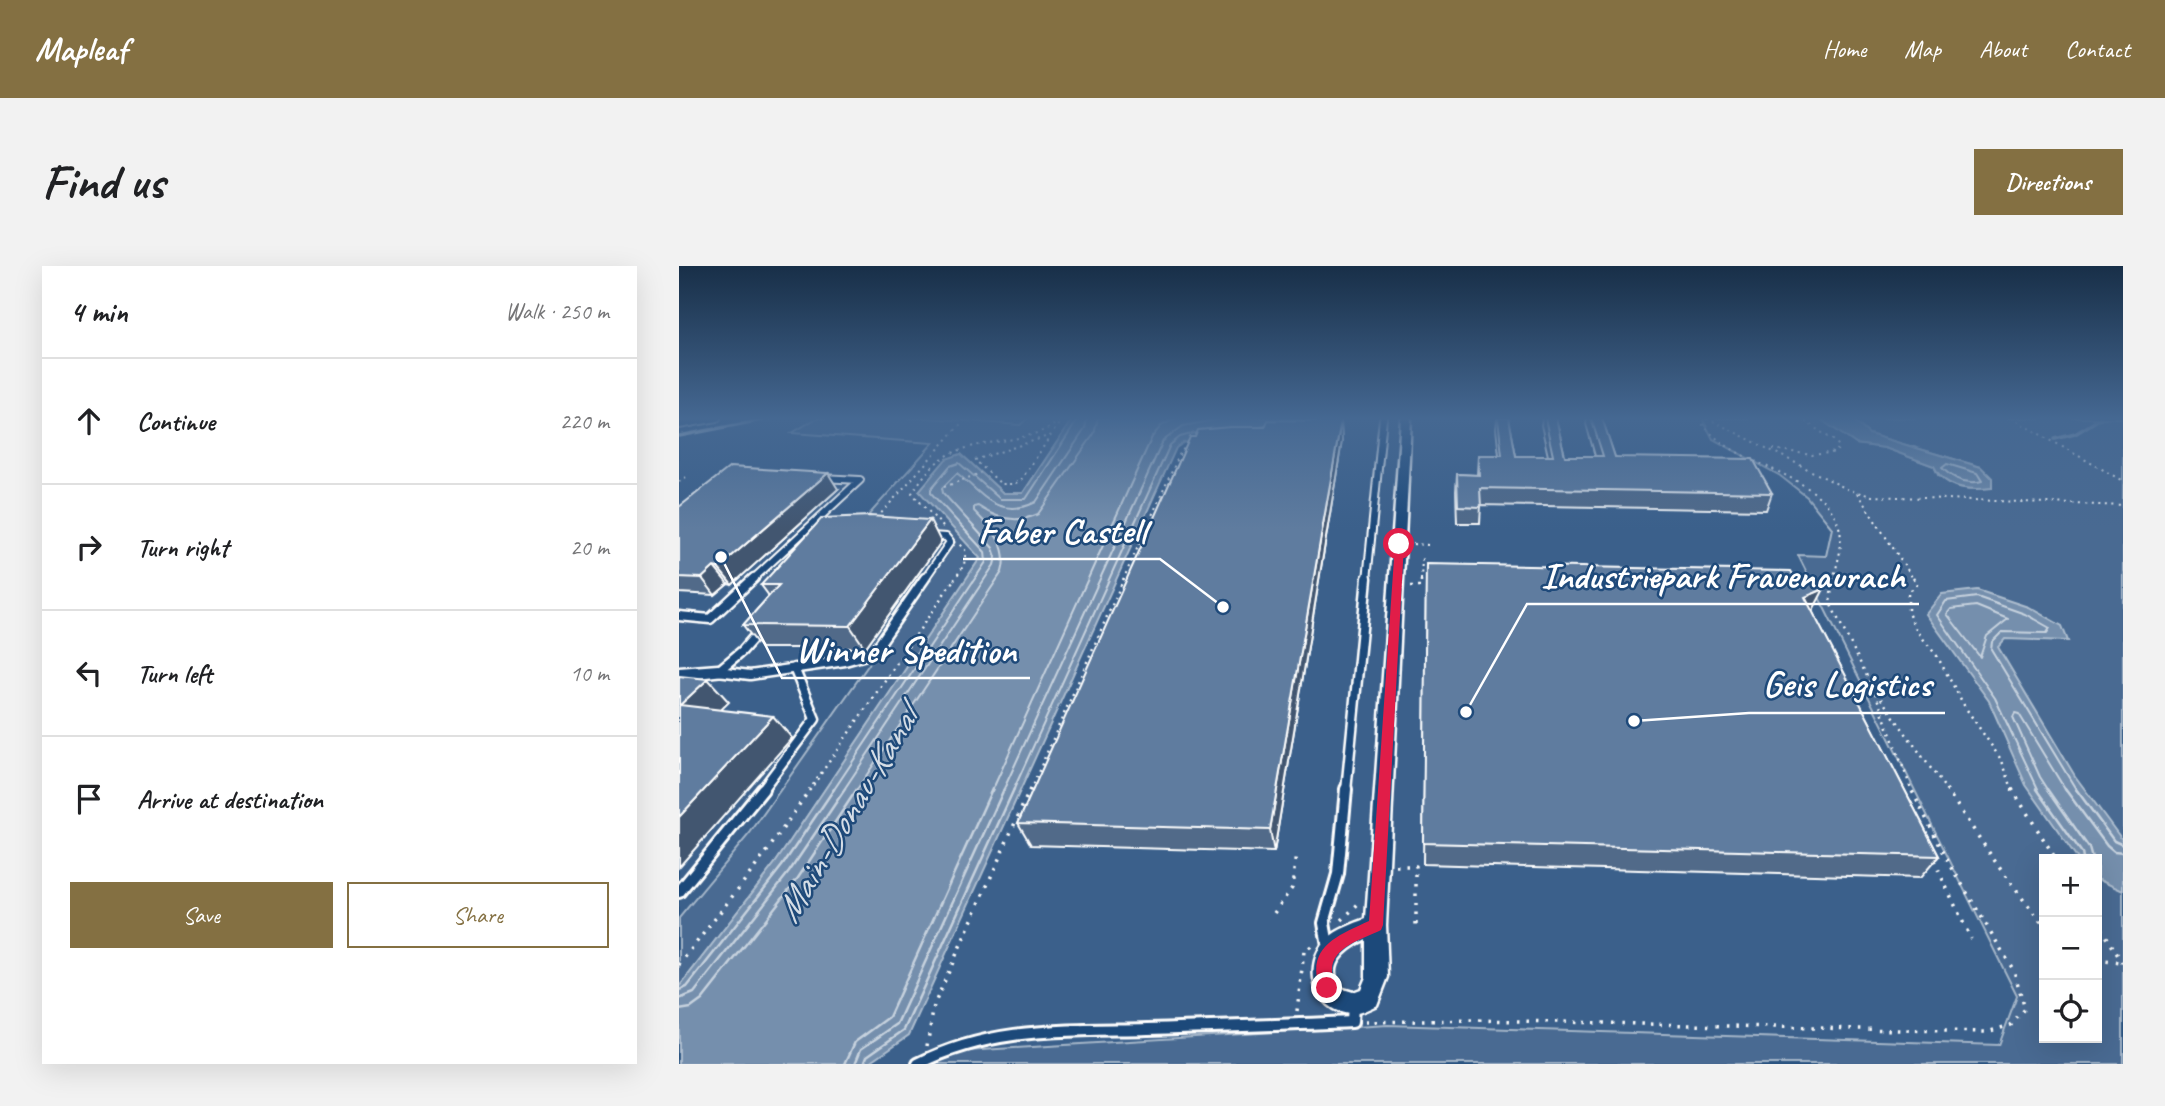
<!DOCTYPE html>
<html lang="en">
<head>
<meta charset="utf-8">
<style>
	body { margin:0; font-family:Caveat,sans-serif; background:#f2f2f2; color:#202124 }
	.controls { position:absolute; right:21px; bottom:21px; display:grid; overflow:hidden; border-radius:0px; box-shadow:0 7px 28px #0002 }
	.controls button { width:63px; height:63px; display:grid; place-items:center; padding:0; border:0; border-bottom:2px solid #e0e0e0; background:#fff; color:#202124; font:35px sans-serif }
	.stop { position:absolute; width:21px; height:21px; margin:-16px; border:5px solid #e11d48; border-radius:50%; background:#fff }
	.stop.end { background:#e11d48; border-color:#fff; box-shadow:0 2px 7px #0008 }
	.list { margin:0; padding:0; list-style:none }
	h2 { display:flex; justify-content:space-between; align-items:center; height:91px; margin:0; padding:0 28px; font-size:30px }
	h2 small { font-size:23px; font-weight:400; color:#757577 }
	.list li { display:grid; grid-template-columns:46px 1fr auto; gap:21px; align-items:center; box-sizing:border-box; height:126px; padding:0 28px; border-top:2px solid #e0e0e0 }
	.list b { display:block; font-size:26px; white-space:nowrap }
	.list em { font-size:23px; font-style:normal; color:#757577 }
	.actions { display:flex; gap:14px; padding:21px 28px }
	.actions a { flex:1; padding:16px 0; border:2px solid #847042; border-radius:0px; text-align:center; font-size:24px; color:#847042 }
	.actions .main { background:#847042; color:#fff }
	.icon { flex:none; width:38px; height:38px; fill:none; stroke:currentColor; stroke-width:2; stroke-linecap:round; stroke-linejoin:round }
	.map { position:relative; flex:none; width:1444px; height:798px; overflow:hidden; border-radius:0px }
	header { display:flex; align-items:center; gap:42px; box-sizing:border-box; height:98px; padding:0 35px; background:#847042; color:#fff }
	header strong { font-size:33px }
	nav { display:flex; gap:38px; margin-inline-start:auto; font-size:24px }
	.intro { display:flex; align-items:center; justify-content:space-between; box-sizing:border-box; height:168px; padding:0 42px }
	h1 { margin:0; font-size:49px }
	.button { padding:18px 32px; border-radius:0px; background:#847042; color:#fff; font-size:24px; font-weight:700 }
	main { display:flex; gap:42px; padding:0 42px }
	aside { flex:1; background:#fff; border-radius:0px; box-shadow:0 7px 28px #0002 }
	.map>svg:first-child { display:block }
	.built { fill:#3b618b }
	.green { fill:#486b92; stroke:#a4b5c8; stroke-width:2; fill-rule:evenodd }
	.water { fill:#748fad; stroke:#acbcce; stroke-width:2 }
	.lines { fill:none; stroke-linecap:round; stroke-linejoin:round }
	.shore-far1 { stroke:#c7d2de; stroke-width:2 }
	.shore { stroke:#c7d2de; stroke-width:2.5 }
	.stream { stroke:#acbcce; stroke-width:3.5 }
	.lane-far2-casing { stroke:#fff; stroke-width:10 }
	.lane-far1-casing { stroke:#fff; stroke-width:13 }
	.lane-casing { stroke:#fff; stroke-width:16 }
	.street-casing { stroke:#fff; stroke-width:5 }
	.path-far2 { stroke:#fff; stroke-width:2; stroke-dasharray:2 4.5; stroke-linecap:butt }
	.path-far1 { stroke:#fff; stroke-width:2.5; stroke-dasharray:2 5; stroke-linecap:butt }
	.path { stroke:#fff; stroke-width:3.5; stroke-dasharray:2.5 7; stroke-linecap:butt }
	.lane-far2 { stroke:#1f4a7a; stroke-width:6 }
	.lane-far1 { stroke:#1f4a7a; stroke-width:8 }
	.lane { stroke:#1f4a7a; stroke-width:10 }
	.street { fill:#1f4a7a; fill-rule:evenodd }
	.rail { stroke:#fff; stroke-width:3.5 }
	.wall { fill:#516b89; stroke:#fff; stroke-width:2 }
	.shaded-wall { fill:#42576f; stroke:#fff; stroke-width:2 }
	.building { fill:#5e7c9f; stroke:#fff; stroke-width:2 }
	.route { fill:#e11d48 }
	.labels { text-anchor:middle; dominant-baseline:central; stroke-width:5; stroke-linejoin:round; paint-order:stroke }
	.water-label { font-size:37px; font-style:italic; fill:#d5dde6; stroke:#1f4a7a }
	.leader { fill:none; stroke:#fff; stroke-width:2.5 }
	.callout-dot { fill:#fff; stroke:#1f4a7a; stroke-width:2.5 }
	.callout-label { font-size:37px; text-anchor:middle; font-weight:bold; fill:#fff; stroke:#1f4a7a; stroke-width:5; stroke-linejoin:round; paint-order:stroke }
</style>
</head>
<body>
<header>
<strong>Mapleaf</strong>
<nav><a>Home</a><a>Map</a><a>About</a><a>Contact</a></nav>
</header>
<div class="intro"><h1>Find us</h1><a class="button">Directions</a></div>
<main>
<aside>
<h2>4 min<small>Walk · 250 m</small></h2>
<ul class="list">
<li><svg class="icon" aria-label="ahead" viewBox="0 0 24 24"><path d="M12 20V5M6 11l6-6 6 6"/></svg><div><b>Continue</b></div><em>220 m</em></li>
<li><svg class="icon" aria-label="right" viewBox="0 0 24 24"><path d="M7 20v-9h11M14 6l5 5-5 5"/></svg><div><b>Turn right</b></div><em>20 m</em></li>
<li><svg class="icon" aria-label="left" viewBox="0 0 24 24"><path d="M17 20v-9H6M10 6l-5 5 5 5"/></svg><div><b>Turn left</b></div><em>10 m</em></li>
<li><svg class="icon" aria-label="arrive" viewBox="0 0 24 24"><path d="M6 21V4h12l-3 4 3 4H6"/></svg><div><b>Arrive at destination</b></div></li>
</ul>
<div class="actions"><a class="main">Save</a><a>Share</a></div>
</aside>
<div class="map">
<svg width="1444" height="798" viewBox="0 0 1444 798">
	<rect width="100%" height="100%" fill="#2c5582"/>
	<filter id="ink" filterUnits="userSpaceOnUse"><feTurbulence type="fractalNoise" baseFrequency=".0143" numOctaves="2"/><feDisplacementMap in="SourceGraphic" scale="14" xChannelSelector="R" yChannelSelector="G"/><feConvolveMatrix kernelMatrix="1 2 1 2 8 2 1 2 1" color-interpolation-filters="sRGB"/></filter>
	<g filter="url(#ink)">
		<path class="built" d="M74,152H138L114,166L127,169L255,177L180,260L268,268L276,276L71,567L0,652V166Z
			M249,152H349L342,159Z
			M623,152H1023L1034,173L1100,209L1128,231L1153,262L1147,291L1119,290L1338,730L1320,779L708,759L271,786L244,798H200L197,792L230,769L499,179Z"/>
		<path class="green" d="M138,152H249L341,159L349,152H394L344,227H324L282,188L241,225L302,292L97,596L0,721V652L71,567L276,276L268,268L179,261L254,177L113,167Z
			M1023,152H1140L1177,178L1206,182L1255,200L1259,209L1302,201L1190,168L1172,152H1444V798H244L271,786L709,759L1320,779L1338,730L1119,289L1147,290L1153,262L1128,231L1100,209L1034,173ZM1365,593H1418V772H1365Z"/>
		<path class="water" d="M394,152H623L504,177L497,182L230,769L188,798H0V721L97,596L301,292L240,225L267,193L282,188L324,227H344Z
			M1140,152H1172L1190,168L1302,201L1313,212V222C1290,225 1265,223 1255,200L1206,182L1177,178Z
			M1298,324L1349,341L1383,360L1389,375L1326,373L1319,381L1396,510L1444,575V625L1418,613V593H1399L1347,519L1310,435L1247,348L1263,328Z"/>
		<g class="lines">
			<path class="shore-far1" d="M1268,198L1298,207L1303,215C1287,219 1274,213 1263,202Z
				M1297,340L1329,353L1308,370L1301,391L1268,348L1272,343Z
				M154,525L307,296L306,286L252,227V223L271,200L280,197L321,233H347L400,152
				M164,525L315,299L317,291L314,282L264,227L263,222L278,207C304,229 320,254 357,236L406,163L408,152
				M177,525L323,306C331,279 312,263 295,245V241L299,240C318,253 338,258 359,248L415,168L419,152
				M313,525L473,171L482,160L497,152
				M324,525L484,175L504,160L547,152
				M334,525L491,179L501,171L516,167
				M1360,525L1316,432L1258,349L1267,335L1298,331L1346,348L1371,362L1368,367L1323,366L1313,376L1312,383L1398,525
				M1370,525L1361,511L1334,451L1336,447L1340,448L1387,525"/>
			<path class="shore" d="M1358,523L1403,587L1404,593
				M1369,523L1410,582L1413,593
				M1386,523L1428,580L1435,586L1444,587
				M1397,523L1435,575L1444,579
				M0,724L8,721L103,600L155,523
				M0,733L15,727L110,606L166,523
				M0,744L12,742L23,734L119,612L178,523
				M166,798L176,776L210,751L313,523
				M176,798L182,783L218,758L325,523
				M185,798L188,790L225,764L335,523"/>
			<path class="stream" d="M1376,173L1396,168L1422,152"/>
			<g class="lane-far2-casing">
				<path id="lane-far2" d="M0,159L38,152
					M73,314L181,214L143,212
					M113,314L149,271L169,264L267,271L271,276L245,314
					M688,314L704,152"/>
			</g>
			<g class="lane-far1-casing">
				<path id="lane-far1" d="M114,312L84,348H95L63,385L39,405L71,409L166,395L194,387L246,312
					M0,350L31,353L75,312
					M82,525L136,453L115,402
					M667,525L688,312"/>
			</g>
			<g class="lane-casing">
				<path id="lane" d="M0,626L84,523
					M650,685L645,657L659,608L667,523
					M239,798C314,760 387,765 469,763C537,761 605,759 673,756L674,740"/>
			</g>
			<g class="street-casing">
				<path id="street" d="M722,152H732L707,659L709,711L698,739C691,742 680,748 672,748C634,746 623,698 648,673C659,663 674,658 687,653ZM687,673V711L682,723L674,726L664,723C643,701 667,683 687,673Z
					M39,399L45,401L47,405L45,409L0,414V402Z"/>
			</g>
			<path class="path-far2" d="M329,152H344
				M1028,152L1170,224L1193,230L1444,240
				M1028,152L1024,159C1034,170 1045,179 1058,186C1095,207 1163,223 1162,277C1161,290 1157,302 1154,314
				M1332,152L1444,215
				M372,169L296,194L322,218H335L342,214L381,156
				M1094,183L1133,189L1157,186L1160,181L1157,176L1121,152
				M0,216L10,209
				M265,221L302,207
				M1178,227L1235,314
				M198,252L287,152
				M264,261L233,227C241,215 250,202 261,194C297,169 350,182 384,152
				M734,278L749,279
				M275,314L285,299L287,285L280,278
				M444,314L502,185L507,181
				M742,314L743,292"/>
			<path class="path-far1" d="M1154,312L1151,337L1195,424L1233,525
				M1234,312L1238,318L1229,327V347L1237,364L1258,390L1286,441L1323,495L1334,525
				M732,320H742V312
				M1198,427L1268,525
				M130,525L276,312
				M351,525L445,312"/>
			<path class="path" d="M1267,523L1322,604L1365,661
				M1333,523L1377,593
				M1255,595L1292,673
				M717,600H737V661
				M595,647L613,622L617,587
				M663,654L680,637
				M1418,654L1444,698
				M1418,694L1442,697
				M0,699L87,587L131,523
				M618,745L625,685L634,679
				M686,756L795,754L1308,766L1332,759L1346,743L1335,705L1269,595L1232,523
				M248,780L255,739L351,523"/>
			<use href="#lane-far2" class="lane-far2"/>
			<use href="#lane-far1" class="lane-far1"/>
			<use href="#lane" class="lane"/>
			<use href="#street" class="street"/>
			<path class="rail" d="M0,170L93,152"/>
		</g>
		<path class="wall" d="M818,152H830L837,190H869L862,159L863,152H877L886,190H916L907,158L908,152H923L936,191L1093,227L1087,244L802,239L801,257H778L777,225L778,208L798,209L799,189H820L817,163Z
			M662,155L663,175L595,586L352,579L339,557L516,171L586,161Z
			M159,223L53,319L49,318L36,329L0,327V241Z
			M262,276L186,382H82L64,359L90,330L82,319Z
			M1118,316L1260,590L1241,612L744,598L747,321Z"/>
		<path class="shaded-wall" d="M662,155L663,175L595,586L591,564Z
			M149,207L159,223L53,319L39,302Z
			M251,254L262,276L186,382L171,360Z
			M35,301L49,318L36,329L23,312Z
			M1145,323L1133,346L1126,331Z
			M29,413L50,436L23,462L1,439Z
			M94,450L113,472L0,601V551Z"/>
		<path class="building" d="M819,152H830L837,190H874L866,152H877L886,190H924L912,152H923L936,191L1074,193L1093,227L801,222L802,241L779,240L778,208L800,209L799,189H823Z
			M589,154L662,155L591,564L339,557L511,171H516L519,164L551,161H586Z
			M51,201L149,207L39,302L35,301L23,312L0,311V241Z
			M191,250L251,254L171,360L64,359L100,319H82L143,252Z
			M747,298L1112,305L1118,316L1133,317L1145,323L1126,331L1260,590L744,577Z
			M0,410L29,413L1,439L94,450L0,551Z"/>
	</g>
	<linearGradient id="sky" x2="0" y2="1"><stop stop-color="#182f48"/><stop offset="0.58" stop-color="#456892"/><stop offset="1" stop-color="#456892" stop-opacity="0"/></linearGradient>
	<rect width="1444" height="263" fill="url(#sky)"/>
	<path class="route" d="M720,275L725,278L704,659L702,664C684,673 651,681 653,706C653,714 658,719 654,728L648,730L643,728C624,683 655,671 690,655L716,278Z"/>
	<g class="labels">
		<g class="water-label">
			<text transform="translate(167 549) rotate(-59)">Main-Donau-Kanal</text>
		</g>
	</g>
	<path class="leader" d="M544 341L481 293H284M787 446L848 338H1240M42 291L103 412H351M955 455L1070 447H1266"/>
	<g class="callout-dot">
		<circle cx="544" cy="341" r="7"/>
		<circle cx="787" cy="446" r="7"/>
		<circle cx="42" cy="291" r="7"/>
		<circle cx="955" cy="455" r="7"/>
	</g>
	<g class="callout-label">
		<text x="383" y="277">Faber Castell</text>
		<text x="1044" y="322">Industriepark Frauenaurach</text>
		<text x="227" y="396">Winner Spedition</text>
		<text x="1168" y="430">Geis Logistics</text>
	</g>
</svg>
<div class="controls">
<button>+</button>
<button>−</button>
<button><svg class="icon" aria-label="locate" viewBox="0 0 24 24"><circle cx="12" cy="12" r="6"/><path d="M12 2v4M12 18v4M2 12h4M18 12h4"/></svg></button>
</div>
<div class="stop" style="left:720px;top:278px"></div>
<div class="stop end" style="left:648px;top:722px"></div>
</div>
</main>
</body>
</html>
